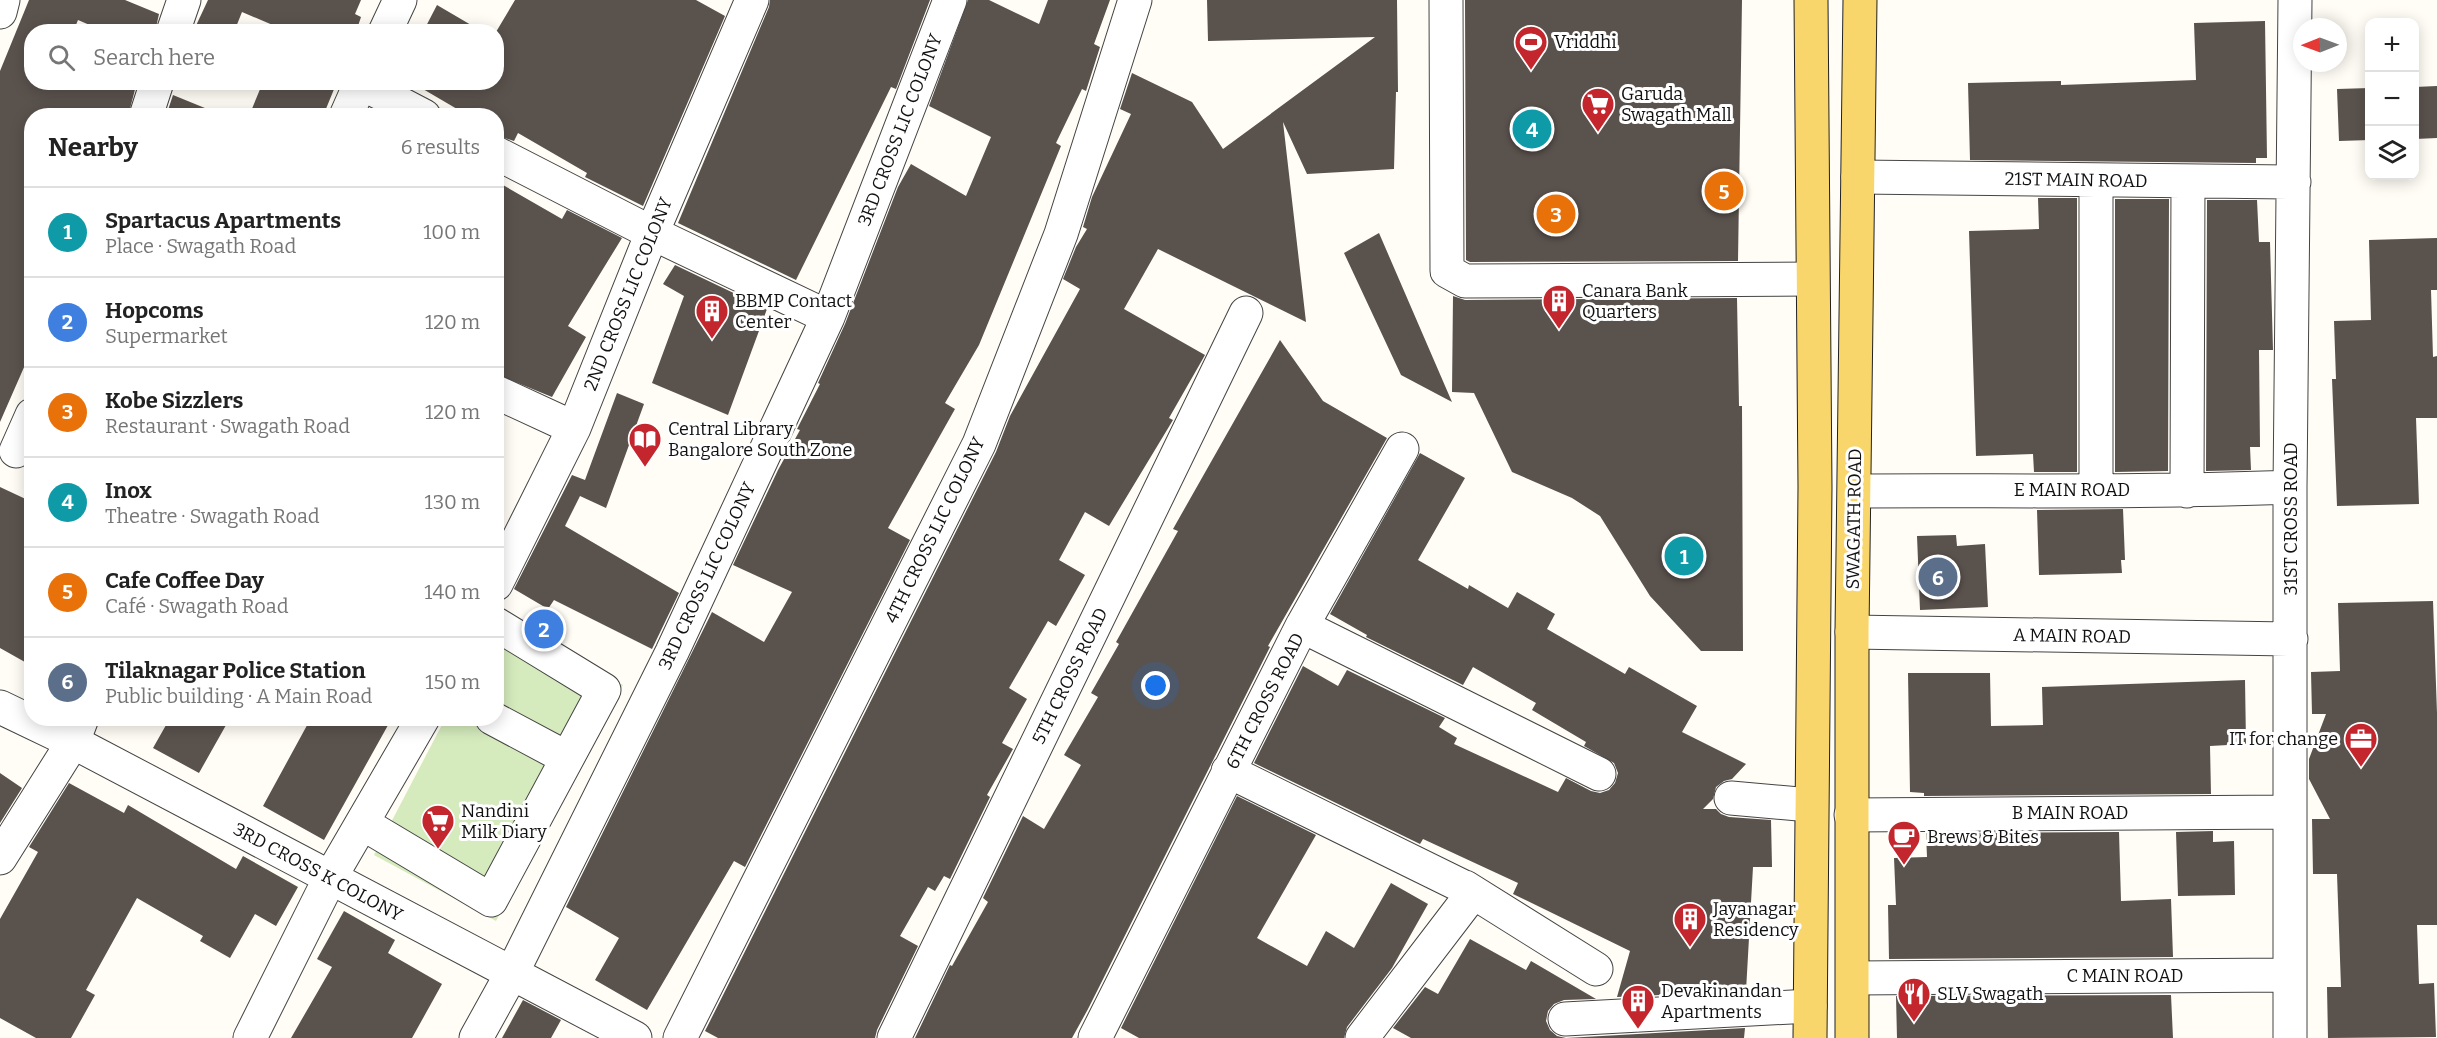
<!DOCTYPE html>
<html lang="en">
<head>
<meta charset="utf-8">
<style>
	body { margin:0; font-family:Bitter,serif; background:#f6f6f6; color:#222 }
	.controls { position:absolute; right:18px; top:18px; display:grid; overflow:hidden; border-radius:12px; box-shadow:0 3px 15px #0003 }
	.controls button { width:54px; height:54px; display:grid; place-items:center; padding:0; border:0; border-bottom:2px solid #e0e0e0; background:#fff; color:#222; font:30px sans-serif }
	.compass { position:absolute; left:2293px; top:18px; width:54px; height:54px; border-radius:50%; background:#fff; box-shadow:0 3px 15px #0003; rotate:269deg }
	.you { position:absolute; left:1156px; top:686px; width:21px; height:21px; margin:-15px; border:4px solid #fff; border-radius:50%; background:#1a73e8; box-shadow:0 0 0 9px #1a73e833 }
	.badge { display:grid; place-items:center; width:39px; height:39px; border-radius:50%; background:#c4262e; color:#fff; font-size:20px; font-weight:700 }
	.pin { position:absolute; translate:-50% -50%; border:3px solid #fff; box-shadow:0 2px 6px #0006 }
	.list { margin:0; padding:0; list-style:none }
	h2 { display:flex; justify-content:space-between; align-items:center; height:78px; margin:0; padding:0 24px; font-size:26px }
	h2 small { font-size:20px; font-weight:400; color:#767676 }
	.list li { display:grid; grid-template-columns:39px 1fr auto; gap:18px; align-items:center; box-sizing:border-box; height:90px; padding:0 24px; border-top:2px solid #e0e0e0 }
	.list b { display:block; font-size:22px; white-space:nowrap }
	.list p { margin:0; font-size:20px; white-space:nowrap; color:#767676 }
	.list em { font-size:20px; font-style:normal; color:#767676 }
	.icon { flex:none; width:33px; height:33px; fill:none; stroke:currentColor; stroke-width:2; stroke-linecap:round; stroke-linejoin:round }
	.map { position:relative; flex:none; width:2437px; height:1038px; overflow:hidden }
	.search { position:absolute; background:#fff; box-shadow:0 3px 15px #0003; left:24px; top:24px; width:480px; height:66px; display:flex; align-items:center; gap:15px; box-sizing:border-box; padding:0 21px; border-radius:24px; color:#767676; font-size:22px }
	.panel { position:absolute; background:#fff; box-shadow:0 3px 15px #0003; left:24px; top:108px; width:480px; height:618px; border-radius:24px }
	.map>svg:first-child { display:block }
	.green { fill:#d5ebbd }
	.building { fill:#5a524d }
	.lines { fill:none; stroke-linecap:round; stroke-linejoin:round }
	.minor-casing { stroke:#444; stroke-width:35 }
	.major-casing { stroke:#222; stroke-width:35 }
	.minor { stroke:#fff; stroke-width:33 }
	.major { stroke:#f9d66b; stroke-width:33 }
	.labels { text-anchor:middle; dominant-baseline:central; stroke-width:6; stroke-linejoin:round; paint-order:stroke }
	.poi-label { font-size:18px; fill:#111; stroke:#fff; text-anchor:start }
	.street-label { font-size:18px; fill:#111; stroke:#fff }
</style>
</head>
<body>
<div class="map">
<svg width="2437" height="1038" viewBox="0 0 2437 1038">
	<rect width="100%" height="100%" fill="#fffdf5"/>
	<path class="green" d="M497,620L623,685L496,921L374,855L445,719L496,718Z"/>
	<path class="building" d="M29,0H125L159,14L155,32H106L78,20L73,32H32V82H137L128,116H32V349L0,422V71Z
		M208,0H361L355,14L361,17L356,32H289L242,12L234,32H193Z
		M515,0H696L725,16L643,206L585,177L587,173L518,133L514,141L496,135V116H469L411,82H496V32Z
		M770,0H930L896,89L891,87L796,280L678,223L769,7Z
		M968,0H989L1039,24L1048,0H1110L1094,44L1100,47L1086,91L1082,89L1056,143L1061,146L979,345L945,403L955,409L888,528L910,540L745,867L734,861L647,1010L595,980L619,938L566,907L712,612L764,642L792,592L733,565L778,470L800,430L797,429L820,384L818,383L845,324L898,187L911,164L966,196L991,137L929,106Z
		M1207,0H1397L1398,92H1396L1394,169L1307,174L1283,122L1306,322L1158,249L1124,309L1205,355L1169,418L1173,420L1109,526L1085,512L1059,560L1085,575L1056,626L1048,621L1009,688L1027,699L1002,743L1013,749L987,795L990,797L950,879L944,876L935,891L928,887L900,936L918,946L877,1030L875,1038H718L705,1031L996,452L1010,416L1080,289L1063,279L1076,247L1087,229L1083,227L1092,197L1131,114L1120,109L1132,73L1192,102L1223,149L1375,37L1208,41Z
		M1465,0H1742L1738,261L1470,262L1466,260Z
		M437,5L483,32H423Z
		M2265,21L2267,158H2256V163L1970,160L1968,83L2061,81V85L2196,80L2194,23Z
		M263,82H337L323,116H249Z
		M2437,86V138L2415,139V87Z
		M2370,88V140L2339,141L2337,89Z
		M173,95L222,115V116H166Z
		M496,181L562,219L567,210L622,238L568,326L586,337L552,397L496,374Z
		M2038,198H2077V472H2034L2033,454L1976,456L1969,231L2039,229Z
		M2115,199H2169L2168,471L2115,472Z
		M2207,200H2257L2259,242H2270L2273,350H2259L2260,447H2250L2251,470L2206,471Z
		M1379,233L1452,402L1401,375L1344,253Z
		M2437,238V290H2431L2433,357L2437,356V418H2416L2419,504L2337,506L2332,379H2336L2334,321L2371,320L2369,240Z
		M675,265L767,309L728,415L652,383L684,296L663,284Z
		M1453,296L1465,300L1737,298L1739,406H1742L1743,651H1701L1650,596L1600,516L1572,498L1512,472L1474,393L1452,392Z
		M1280,340L1323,401L1387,438L1268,646L1270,647L1088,1009L1072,1038H915L950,965L952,966L988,902L983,898L1023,816L1044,829L1081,765L1064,755L1098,697L1091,693L1119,644L1116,642L1178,531L1173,529Z
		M617,393L644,404L606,508L580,496L565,526L679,593L652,649L554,600L548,609L514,589L572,475L585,480Z
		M1420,453L1465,478L1418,560L1468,589L1469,585L1508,608L1517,592L1555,614L1547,629L1625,674L1629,667L1697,706L1682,732L1746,764L1732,779L1724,781L1716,787L1713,799L1703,809H1716L1721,814L1729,817L1771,820L1772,867H1753L1746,991L1617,997L1630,951L1513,894L1518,883L1423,839L1420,844L1254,763L1303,666L1338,686L1347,670L1445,718L1439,727L1457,738L1454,744L1558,792L1566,778L1591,791L1600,793L1609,790L1615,783L1618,773L1614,763L1584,746L1586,742L1532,710L1536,703L1473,667L1463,685L1366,637L1367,635L1330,614Z
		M0,487L32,502V666L0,648Z
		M2123,509L2125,560H2121L2122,573L2039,575L2037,510Z
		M1956,535L1957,546L1985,544L1988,607L1920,610L1917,536Z
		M2433,601L2437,713V925H2417L2419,984L2434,983L2436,1037L2328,1038L2327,987H2341L2337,874H2313L2312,819H2330L2309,779V759L2326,714H2312L2311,672L2340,671L2338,603Z
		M1908,673H1990L1991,726L2043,725L2042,687L2245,680L2246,744L2210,746L2211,794L1924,796V793L1910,792Z
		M170,718H230L199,773L153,748Z
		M311,718H392L324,840L263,806Z
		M0,773L22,788L0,823Z
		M69,783L124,813L128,805L236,869L243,856L298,887L276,926L255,914L230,958L200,941L203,936L137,898L86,990L95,995L71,1038H36L0,1018V919L38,852L29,847Z
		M1237,796L1316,835L1257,938L1307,966L1326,931L1354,948L1391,883L1428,904L1392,968L1347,1027L1344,1038H1139L1121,1028Z
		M2213,831V842L2234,841L2235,895L2178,896L2176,832Z
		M2119,832L2121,901L2171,899L2173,957L1889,959L1888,905H1896L1894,858L1927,857L1926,833Z
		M344,911L395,940L388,953L442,984L412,1038H291L332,967L317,959Z
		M1470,939L1526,970L1531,961L1596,999L1564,1000L1554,1004L1548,1011L1546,1021L1550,1030L1557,1036L1566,1038L1745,1028L1744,1038H1411L1393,1028L1425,987L1438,994Z
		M2171,995L2173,1038H1897L1896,996Z
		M523,1000L561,1020L551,1038H502Z"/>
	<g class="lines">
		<g class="minor-casing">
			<path id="minor" d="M1446,0L1447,271L1465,281L1812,279
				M0,12L3,0
				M173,32L184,0
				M385,32L400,0
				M361,83L424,116
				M146,116L157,82
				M346,116L361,82
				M496,153L652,233L828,317
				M1858,177L2294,182
				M2096,180V489
				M496,392L574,428
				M16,451L32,415
				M1855,491C2000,490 2145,493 2290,487
				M2187,491L2188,181
				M496,584L574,428L652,233L752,0
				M1302,626L1402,449
				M1852,632L2291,639
				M0,707L73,742L635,1038
				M492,718L567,758
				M1228,771L1468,889L1469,898L1362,1038
				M1731,798L1810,805
				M1851,815L2289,812
				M362,823L491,900L604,690L496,624
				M0,858L73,742L82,718
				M1465,887L1596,969
				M1853,978L2289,975
				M1565,1019L1810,1006
				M250,1038L330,878L423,718
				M476,1038L512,973L672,652L828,317L950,0
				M680,1038L979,444L1061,234L1135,0
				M894,1038L1246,313
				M1095,1038L1302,626L1599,774
				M2290,1038V487L2295,0"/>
		</g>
		<g class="major-casing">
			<path id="major" d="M1810,1038L1815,487L1811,0
				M1852,1038V632L1860,0"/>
		</g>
		<use href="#minor" class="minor"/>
		<use href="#major" class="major"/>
	</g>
	<defs>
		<g id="stadium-pin" transform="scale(1.725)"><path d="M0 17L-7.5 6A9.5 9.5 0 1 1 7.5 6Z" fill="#c4262e" stroke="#fff"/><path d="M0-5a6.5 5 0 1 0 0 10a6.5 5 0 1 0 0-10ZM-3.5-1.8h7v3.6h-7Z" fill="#fff"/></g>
		<g id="supermarket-pin" transform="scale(1.725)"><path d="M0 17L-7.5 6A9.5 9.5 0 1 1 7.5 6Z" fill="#c4262e" stroke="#fff"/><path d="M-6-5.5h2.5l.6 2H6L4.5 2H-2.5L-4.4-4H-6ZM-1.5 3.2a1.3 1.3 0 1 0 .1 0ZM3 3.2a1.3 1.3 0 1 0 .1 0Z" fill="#fff"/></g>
		<g id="building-pin" transform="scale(1.725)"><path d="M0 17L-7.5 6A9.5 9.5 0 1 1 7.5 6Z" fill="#c4262e" stroke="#fff"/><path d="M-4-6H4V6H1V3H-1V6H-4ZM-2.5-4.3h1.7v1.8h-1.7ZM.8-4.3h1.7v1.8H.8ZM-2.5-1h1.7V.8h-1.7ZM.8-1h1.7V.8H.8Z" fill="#fff"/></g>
		<g id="library-pin" transform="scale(1.725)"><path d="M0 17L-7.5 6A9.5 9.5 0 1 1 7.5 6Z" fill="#c4262e" stroke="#fff"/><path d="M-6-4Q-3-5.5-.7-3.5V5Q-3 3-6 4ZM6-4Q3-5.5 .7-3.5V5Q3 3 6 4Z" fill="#fff"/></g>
		<g id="office-pin" transform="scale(1.725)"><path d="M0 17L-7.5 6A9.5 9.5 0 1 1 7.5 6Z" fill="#c4262e" stroke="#fff"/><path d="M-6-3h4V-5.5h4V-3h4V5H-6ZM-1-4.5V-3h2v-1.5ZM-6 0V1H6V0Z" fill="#fff"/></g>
		<g id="cafe-pin" transform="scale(1.725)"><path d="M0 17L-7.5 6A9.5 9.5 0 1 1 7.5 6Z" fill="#c4262e" stroke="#fff"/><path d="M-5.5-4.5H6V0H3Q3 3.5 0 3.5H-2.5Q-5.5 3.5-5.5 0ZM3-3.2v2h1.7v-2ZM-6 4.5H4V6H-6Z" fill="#fff"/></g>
		<g id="restaurant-pin" transform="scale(1.725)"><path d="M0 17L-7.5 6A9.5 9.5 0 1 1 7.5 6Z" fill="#c4262e" stroke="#fff"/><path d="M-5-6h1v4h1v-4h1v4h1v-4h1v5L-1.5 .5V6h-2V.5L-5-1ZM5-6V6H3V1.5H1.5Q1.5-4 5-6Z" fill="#fff"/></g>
	</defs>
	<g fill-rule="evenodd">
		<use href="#stadium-pin" x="1531" y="42"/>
		<use href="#supermarket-pin" x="1598" y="104"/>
		<use href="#building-pin" x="1559" y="301"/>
		<use href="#building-pin" x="712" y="311"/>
		<use href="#library-pin" x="645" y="439"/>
		<use href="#office-pin" x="2361" y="739"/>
		<use href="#supermarket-pin" x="438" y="821"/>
		<use href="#cafe-pin" x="1904" y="837"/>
		<use href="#building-pin" x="1690" y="919"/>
		<use href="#restaurant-pin" x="1914" y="994"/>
		<use href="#building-pin" x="1638" y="1001"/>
	</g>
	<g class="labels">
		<g class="poi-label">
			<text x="1554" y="42">Vriddhi</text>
			<text x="1621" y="94">Garuda<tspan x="1621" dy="21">Swagath Mall</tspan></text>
			<text x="1582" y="291">Canara Bank<tspan x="1582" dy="21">Quarters</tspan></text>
			<text x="735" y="301">BBMP Contact<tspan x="735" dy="21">Center</tspan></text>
			<text x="668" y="429">Central Library<tspan x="668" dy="21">Bangalore South Zone</tspan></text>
			<text x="2338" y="739" text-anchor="end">IT for change</text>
			<text x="461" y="811">Nandini<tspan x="461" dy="21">Milk Diary</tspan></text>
			<text x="1927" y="837">Brews &amp; Bites</text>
			<text x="1713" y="909">Jayanagar<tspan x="1713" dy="21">Residency</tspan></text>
			<text x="1661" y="991">Devakinandan<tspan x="1661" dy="21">Apartments</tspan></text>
			<text x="1937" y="994">SLV Swagath</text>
		</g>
		<g class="street-label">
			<text transform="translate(900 130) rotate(-69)">3RD CROSS LIC COLONY</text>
			<text transform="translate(2076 180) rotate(1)">21ST MAIN ROAD</text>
			<text transform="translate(628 294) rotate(-68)">2ND CROSS LIC COLONY</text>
			<text x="2072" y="490">E MAIN ROAD</text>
			<text transform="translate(1854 519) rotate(-89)">SWAGATH ROAD</text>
			<text transform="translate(2291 519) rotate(-90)">31ST CROSS ROAD</text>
			<text transform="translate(935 530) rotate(-64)">4TH CROSS LIC COLONY</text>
			<text transform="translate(707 576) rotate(-65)">3RD CROSS LIC COLONY</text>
			<text transform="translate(2072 636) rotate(1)">A MAIN ROAD</text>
			<text transform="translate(1070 676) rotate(-64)">5TH CROSS ROAD</text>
			<text transform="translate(1265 701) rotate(-63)">6TH CROSS ROAD</text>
			<text x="2070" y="813">B MAIN ROAD</text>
			<text transform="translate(318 872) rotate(28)">3RD CROSS K COLONY</text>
			<text x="2125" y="976">C MAIN ROAD</text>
		</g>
	</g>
</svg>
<div class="controls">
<button>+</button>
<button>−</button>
<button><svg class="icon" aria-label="layers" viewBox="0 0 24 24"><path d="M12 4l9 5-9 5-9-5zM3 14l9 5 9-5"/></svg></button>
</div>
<svg class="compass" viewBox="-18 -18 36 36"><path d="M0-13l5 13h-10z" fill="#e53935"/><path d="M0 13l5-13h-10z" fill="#767676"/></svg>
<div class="you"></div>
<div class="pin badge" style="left:1684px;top:556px;background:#0f9aa8">1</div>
<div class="pin badge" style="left:544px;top:629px;background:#3f7fe0">2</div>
<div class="pin badge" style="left:1556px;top:214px;background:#e8710a">3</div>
<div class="pin badge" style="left:1532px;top:129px;background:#0f9aa8">4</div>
<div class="pin badge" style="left:1724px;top:191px;background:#e8710a">5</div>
<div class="pin badge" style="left:1938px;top:577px;background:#5c6f8a">6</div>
<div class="search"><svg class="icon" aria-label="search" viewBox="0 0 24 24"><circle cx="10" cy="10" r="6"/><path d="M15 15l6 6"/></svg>Search here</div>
<section class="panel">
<h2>Nearby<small>6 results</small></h2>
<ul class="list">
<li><span class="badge" style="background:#0f9aa8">1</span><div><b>Spartacus Apartments</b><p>Place · Swagath Road</p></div><em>100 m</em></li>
<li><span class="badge" style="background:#3f7fe0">2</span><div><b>Hopcoms</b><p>Supermarket</p></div><em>120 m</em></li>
<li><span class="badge" style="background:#e8710a">3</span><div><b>Kobe Sizzlers</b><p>Restaurant · Swagath Road</p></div><em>120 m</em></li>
<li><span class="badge" style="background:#0f9aa8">4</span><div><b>Inox</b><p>Theatre · Swagath Road</p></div><em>130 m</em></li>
<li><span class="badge" style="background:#e8710a">5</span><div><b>Cafe Coffee Day</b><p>Café · Swagath Road</p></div><em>140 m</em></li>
<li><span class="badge" style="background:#5c6f8a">6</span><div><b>Tilaknagar Police Station</b><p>Public building · A Main Road</p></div><em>150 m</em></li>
</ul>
</section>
</div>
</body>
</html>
